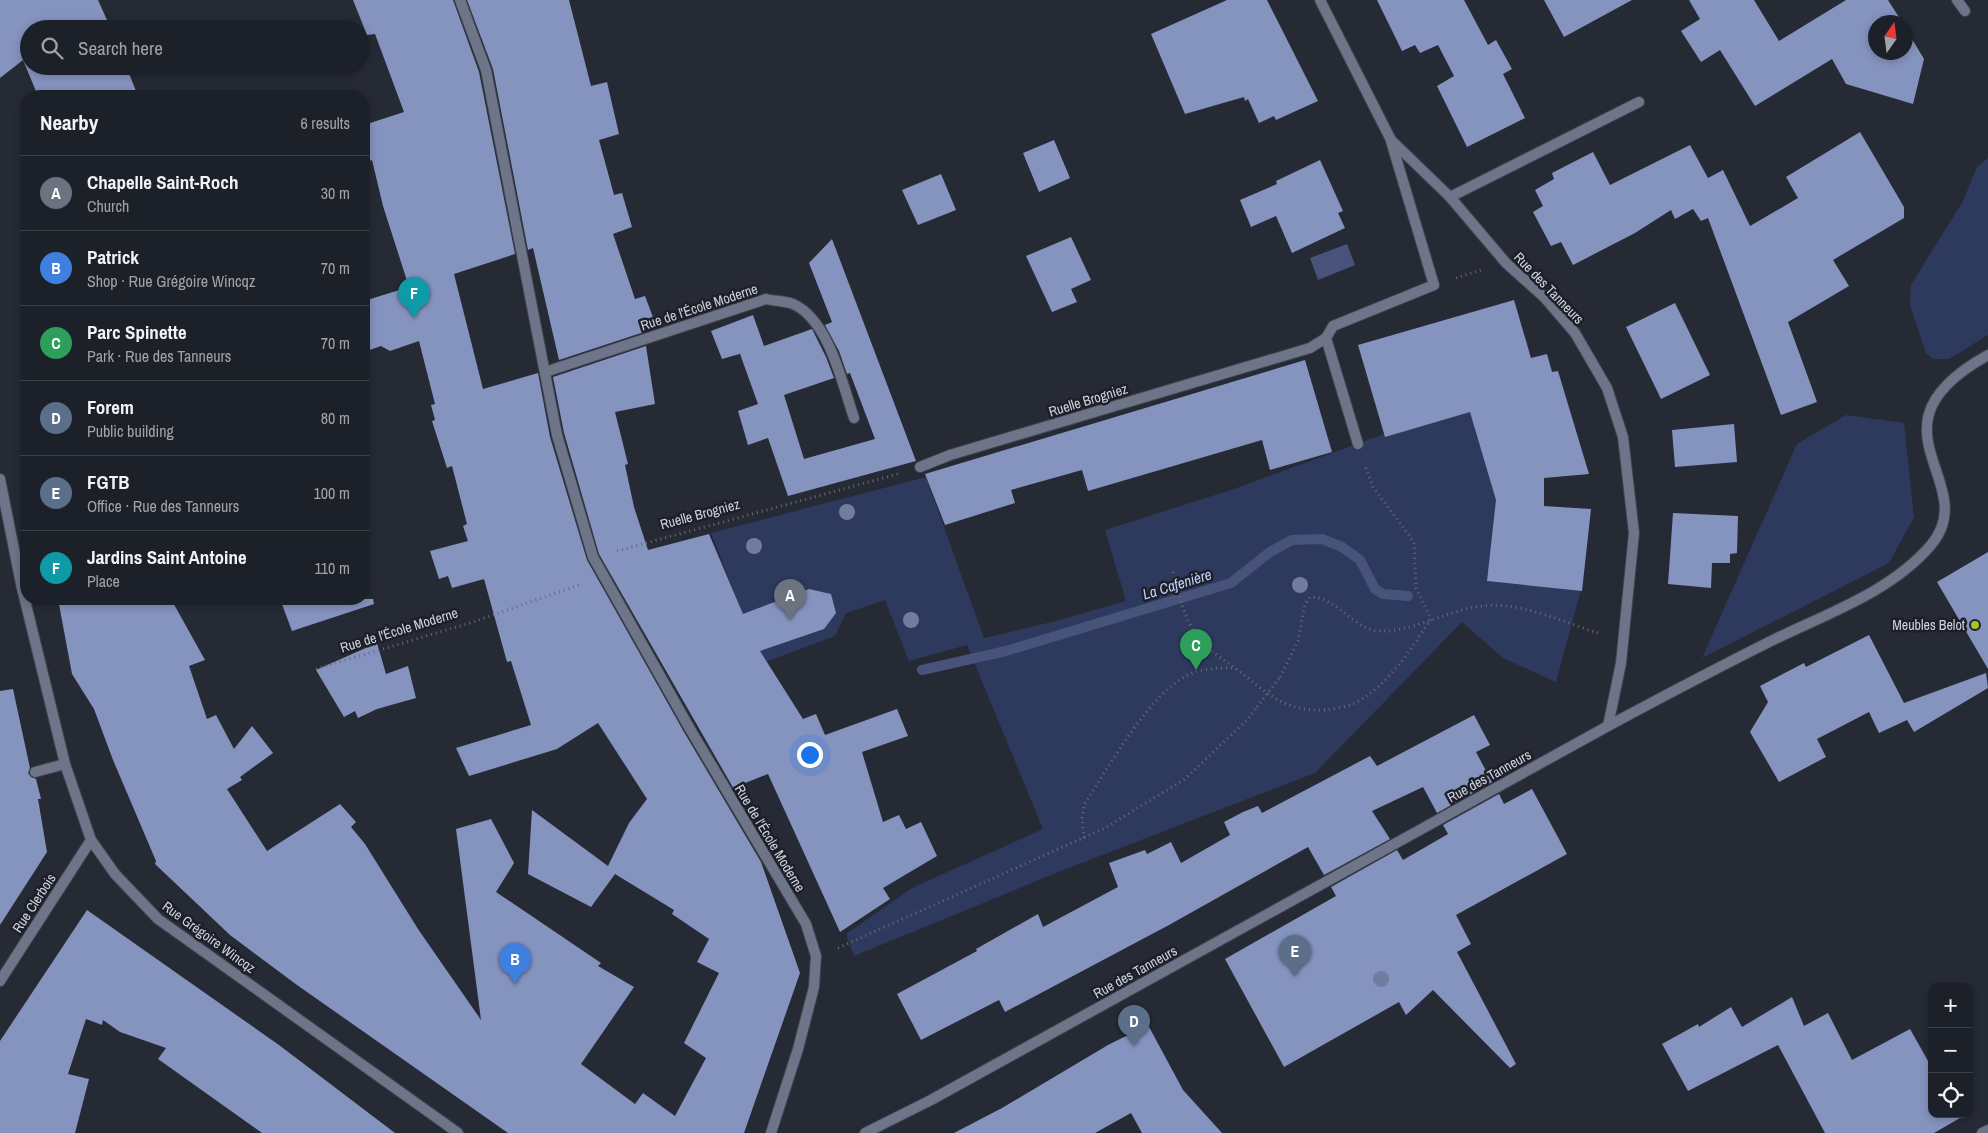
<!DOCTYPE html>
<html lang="en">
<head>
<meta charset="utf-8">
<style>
	body { margin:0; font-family:"Archivo Narrow",sans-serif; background:#252830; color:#f1f3f6 }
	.controls { position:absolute; right:15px; bottom:15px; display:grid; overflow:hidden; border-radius:10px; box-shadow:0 2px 8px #0003 }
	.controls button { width:45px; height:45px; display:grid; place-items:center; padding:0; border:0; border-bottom:1px solid #3a3e45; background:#1c2028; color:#f1f3f6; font:25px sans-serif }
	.compass { position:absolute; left:1868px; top:15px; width:45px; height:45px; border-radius:50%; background:#1c2028; box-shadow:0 2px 8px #0003; rotate:14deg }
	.you { position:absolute; left:809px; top:754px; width:18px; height:18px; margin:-12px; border:4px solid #fff; border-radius:50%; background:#1a73e8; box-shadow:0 0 0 8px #1a73e833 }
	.badge { display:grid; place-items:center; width:32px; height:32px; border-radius:50%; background:#0b8043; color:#fff; font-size:16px; font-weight:700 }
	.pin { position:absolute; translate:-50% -41px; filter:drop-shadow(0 1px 2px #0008) }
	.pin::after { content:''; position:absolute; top:26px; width:18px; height:15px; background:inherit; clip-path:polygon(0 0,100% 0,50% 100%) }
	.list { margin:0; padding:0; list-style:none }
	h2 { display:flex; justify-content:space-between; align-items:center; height:65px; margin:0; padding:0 20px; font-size:21px }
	h2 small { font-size:16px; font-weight:400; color:#a0a3a8 }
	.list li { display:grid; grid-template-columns:32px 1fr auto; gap:15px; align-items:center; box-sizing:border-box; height:75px; padding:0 20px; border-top:1px solid #3a3e45 }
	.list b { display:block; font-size:19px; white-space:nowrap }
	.list p { margin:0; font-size:16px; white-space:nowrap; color:#a0a3a8 }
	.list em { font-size:16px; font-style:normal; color:#a0a3a8 }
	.icon { flex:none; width:28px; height:28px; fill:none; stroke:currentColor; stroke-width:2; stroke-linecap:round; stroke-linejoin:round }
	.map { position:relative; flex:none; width:1988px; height:1133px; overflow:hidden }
	.search { position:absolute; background:#1c2028; box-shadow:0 2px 8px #0003; left:20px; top:20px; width:350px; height:55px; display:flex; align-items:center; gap:12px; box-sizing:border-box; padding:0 18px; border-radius:28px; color:#a0a3a8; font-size:19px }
	.panel { position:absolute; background:#1c2028; box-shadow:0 2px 8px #0003; left:20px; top:90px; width:350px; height:515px; border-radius:20px }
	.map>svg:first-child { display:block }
	.green { fill:#2e395e }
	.water { fill:#47537a }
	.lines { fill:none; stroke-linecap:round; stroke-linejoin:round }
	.stream { stroke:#47537a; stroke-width:10 }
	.building { fill:#8593bf }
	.service-casing { stroke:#41454f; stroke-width:12 }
	.minor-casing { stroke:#41454f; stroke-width:12 }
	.path { stroke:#686b75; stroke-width:3; stroke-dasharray:1 4; stroke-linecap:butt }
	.service { stroke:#6f7588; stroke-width:10 }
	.minor { stroke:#6f7588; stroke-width:10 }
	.path-bridge { stroke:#686b75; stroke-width:3; stroke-dasharray:1 4; stroke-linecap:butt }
	.tree { fill:#717c9f }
	.poi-dot { fill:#a8c71c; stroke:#1d202b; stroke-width:2 }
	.labels { text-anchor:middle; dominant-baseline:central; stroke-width:5; stroke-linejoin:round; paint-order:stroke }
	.street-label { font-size:14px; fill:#d0d3da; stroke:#1d202b }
	.poi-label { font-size:14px; fill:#d0d3da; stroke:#1d202b; text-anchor:end }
	.water-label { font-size:15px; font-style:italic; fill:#c2d0f8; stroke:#1d202b }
</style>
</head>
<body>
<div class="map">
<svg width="1988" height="1133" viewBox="0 0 1988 1133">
	<rect width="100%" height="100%" fill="#262a35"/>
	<path class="green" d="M1988,158V335L1949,359H1933L1926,353L1910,305L1911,285L1963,201L1977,167Z
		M1475,405L1582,586L1556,682L1503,658L1462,622L1315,773L1061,871L854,956L846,934L912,888L1043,829L967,645L909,661L885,600L846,613L835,636L752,667L739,605L711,533L926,477L984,638L1052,622L1126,601L1105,530L1234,489L1389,432Z
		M1846,415L1904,423L1914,517L1889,563L1702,658L1797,444Z"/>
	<path class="water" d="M1347,244L1355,265L1318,280L1310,258Z"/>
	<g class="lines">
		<path class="stream" d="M922,670L1006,651L1231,583L1270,552L1292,540L1322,539L1342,547L1360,560L1375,589L1383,594L1408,596"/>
	</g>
	<path class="building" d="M0,0H98L111,29H29V66H126L138,96H38L23,60L0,78Z
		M353,0H453L479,72L515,254L454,274L483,389L538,373L550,437L587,560L684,732L761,862L800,973L744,1133H508L297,985L230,935L155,864L156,861L113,760L94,709L72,674L58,599H171L205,660L189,666L207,719L216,715L234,749L252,726L273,753L240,777L242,780L227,789L267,851L340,804L356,822L351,827L365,844L418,929L481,1020L456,829L491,819L514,863L496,892L601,963L598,966L634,987L581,1064L635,1104L643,1093L675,1116L706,1058L684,1043L719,973L697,962L709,939L672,914L674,910L615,874L591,907L528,874L532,810L608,866L629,823L647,799L598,723L557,749L469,776L456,748L531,725L511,661L507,662L484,579L452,588L448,576L439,579L430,551L468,541L463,526L467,524L452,466L447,468L432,421L435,420L431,405L435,404L419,341L390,351L381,346L364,352V301L409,287L383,206L372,160L364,163V125L404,112L375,34L367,35Z
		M467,0H569L591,86L607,82L619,134L599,140L614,195L622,193L632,227L613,234L635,299L645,296L654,320L642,325L644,332L559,360L533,248L528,250L493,69Z
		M1227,0H1267L1318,101L1276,120L1274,116L1259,123L1248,99L1245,101L1244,97L1185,114L1151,34Z
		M1377,0H1464L1488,45L1496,40L1512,69L1503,74L1525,118L1467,147L1437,86L1454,76L1438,45L1420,53L1415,45L1402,51Z
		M1544,0H1632L1564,37Z
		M1689,0H1754L1779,41L1846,0H1888L1902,22H1876V52H1906V29L1924,59L1913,104L1846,84L1832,59L1755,106L1720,50L1701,62L1681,31L1700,19Z
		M1860,132L1904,207V218L1833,260L1849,286L1788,322L1817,402L1781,415L1708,218L1701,221L1693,209L1675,219L1671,210L1635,233L1573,265L1561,242L1551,246L1533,212L1543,206L1535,190L1554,179L1552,173L1593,152L1610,185L1690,145L1708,178L1723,170L1750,226L1798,198L1786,177Z
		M1054,140L1070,178L1039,192L1023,153Z
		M1320,160L1343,211L1338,213L1345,228L1292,253L1276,216L1251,227L1240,200L1277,184L1276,181Z
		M941,174L956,210L918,225L902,190Z
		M1071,237L1091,280L1071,289L1077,302L1052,312L1026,256Z
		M832,239L916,461L788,496L768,438L748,445L738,411L758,404L740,354L743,353L722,359L711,331L753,315L764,346L812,329L826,357L834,378L784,395L804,459L875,439L850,373L847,374L839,351L825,325L832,322L809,263Z
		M1514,300L1531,358L1547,354L1552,372L1558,371L1589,474L1544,478V506L1591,509L1582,591L1487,581L1496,500L1470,412L1385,437L1358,345Z
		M1675,303L1710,375L1661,399L1626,327Z
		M646,346L655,404L615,412L628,464L625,465L634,507L648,550L709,534L743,614L809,589L831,594L836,613L824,629L760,651L803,719L816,714L825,735L897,709L908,736L862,752L883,822L899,815L906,829L921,822L937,856L883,888L890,899L840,932L768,774L735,787L739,798L599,554L564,433L553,377Z
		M1305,360L1332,452L1270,470L1262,440L1088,491L1082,470L1011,490L1015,503L945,525L925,474Z
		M1734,424L1737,462L1675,467L1672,430Z
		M1673,513L1738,516L1737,553L1730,554V563H1712L1711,588L1668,584Z
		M1988,552V669L1937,582Z
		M280,599H373L374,604L292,631Z
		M1869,635L1904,703L1986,673L1988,688L1914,732L1907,720L1879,733L1869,712L1817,739L1826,757L1779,782L1750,732L1768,702L1760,686L1804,663L1806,667Z
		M377,643L386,674L408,666L416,698L377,709L358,718L355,711L344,717L316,670Z
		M13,689L30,768L28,773L31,777L36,779L41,799H38L47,852L0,925V691Z
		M1474,715L1490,745L1476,752L1492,782L1437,813L1423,787L1372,811L1390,839L1324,875L1308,847L1169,925L1005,1012L999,1000L921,1040L897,994L977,951L976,949L1038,914L1043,927L1118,887L1109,863L1145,850L1147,854L1171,842L1181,863L1230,835L1224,822L1243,812L1258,806L1262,813L1370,756L1377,766Z
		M1532,789L1567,854L1456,915L1471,944L1457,952L1516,1064L1510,1068L1433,990L1406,1015L1399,1002L1284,1067L1225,959L1336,896L1331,887L1397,850L1403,860L1448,834L1443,825L1499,794L1504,804Z
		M87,910L279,1045L395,1133H262L158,1059L166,1048L120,1032L103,1020L102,1025L86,1019L68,1074L89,1079L75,1133H0V1041Z
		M1792,997L1804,1026L1828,1013L1852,1060L1910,1029L1932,1068V1114H1958L1960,1118L1934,1133H1825L1778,1045L1688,1091L1662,1044L1698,1024L1699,1027L1731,1007L1742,1027Z
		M1148,1025L1183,1090L1222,1133H1142L1131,1113L1095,1133H954L1002,1108L1108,1045Z"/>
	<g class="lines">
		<g class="service-casing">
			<path id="service" d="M545,372L766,299C774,301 785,301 793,304C829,320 842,383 854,418
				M920,467L950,455L1310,348
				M1608,726C1662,697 1717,668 1773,640C1826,614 1891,592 1931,545C1984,482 1858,427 1988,355
				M35,772L65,764"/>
		</g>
		<g class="minor-casing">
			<path id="minor" d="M460,0L486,70L557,435L593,557L690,729L806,924L816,956L814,987L798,1049L771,1133
				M1957,0L1965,11
				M1450,197L1639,102
				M1326,338L1358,444
				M1310,348L1326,338L1333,326L1434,285L1391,141
				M0,479L21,584L65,764L91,840L115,874L158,919L458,1133
				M0,981L91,840
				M865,1133L931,1100L1608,726L1621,663L1634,533L1623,437L1607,388L1575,333L1545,298L1506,263L1450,197L1391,140L1320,0
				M1982,1133L1988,1130"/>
		</g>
		<path class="path" d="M1456,278L1481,270
			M617,551L898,474
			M1173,572C1179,593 1184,619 1197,636C1207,650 1222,658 1235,668C1267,692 1282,712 1325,710C1334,709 1346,707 1355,703C1389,685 1410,650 1431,619L1416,588L1414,542L1373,487L1365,466
			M316,669L470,623L582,584
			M1280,677L1298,641L1305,604L1310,597C1338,597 1353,630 1380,631C1412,632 1445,612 1476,607C1517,599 1562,622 1601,634
			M1084,838L1082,818L1085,803C1110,766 1152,687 1195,672C1207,668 1221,668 1233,668
			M838,948L1105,828L1185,779L1248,719L1257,707"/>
		<use href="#service" class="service"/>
		<use href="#minor" class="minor"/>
		<path class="path-bridge" d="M1257,707L1280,677"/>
	</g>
	<g class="tree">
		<circle cx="847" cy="512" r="8"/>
		<circle cx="754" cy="546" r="8"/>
		<circle cx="1300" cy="585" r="8"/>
		<circle cx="911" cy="620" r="8"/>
		<circle cx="1381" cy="979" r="8"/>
	</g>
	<circle class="poi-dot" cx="1975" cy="625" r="5"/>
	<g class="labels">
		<g class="street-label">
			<text transform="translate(1549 288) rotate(46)">Rue des Tanneurs</text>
			<text transform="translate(699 307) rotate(-18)">Rue de l'École Moderne</text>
			<text transform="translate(1088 400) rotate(-17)">Ruelle Brogniez</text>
			<text transform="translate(700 514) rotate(-15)">Ruelle Brogniez</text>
			<text transform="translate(399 630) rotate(-17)">Rue de l'École Moderne</text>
			<text transform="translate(1489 776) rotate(-29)">Rue des Tanneurs</text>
			<text transform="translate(770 838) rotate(59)">Rue de l'École Moderne</text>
			<text transform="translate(34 903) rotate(-57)">Rue Clerbois</text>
			<text transform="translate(209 937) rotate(36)">Rue Grégoire Wincqz</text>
			<text transform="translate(1135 972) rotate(-29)">Rue des Tanneurs</text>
		</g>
		<g class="poi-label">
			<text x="1965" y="625">Meubles Belot</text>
		</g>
		<g class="water-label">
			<text transform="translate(1177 584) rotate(-17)">La Cafenière</text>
		</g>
	</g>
</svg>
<div class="controls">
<button>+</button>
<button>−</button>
<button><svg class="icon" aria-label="locate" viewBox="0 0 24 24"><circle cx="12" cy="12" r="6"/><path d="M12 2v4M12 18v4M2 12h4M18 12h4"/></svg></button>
</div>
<svg class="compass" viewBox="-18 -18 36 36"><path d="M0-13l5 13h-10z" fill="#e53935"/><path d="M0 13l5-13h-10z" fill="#a0a3a8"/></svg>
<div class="you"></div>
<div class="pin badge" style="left:790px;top:620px;background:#6b7280">A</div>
<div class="pin badge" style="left:515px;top:984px;background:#3f7fe0">B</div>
<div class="pin badge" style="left:1196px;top:670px;background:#2e9e5b">C</div>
<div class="pin badge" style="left:1134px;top:1046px;background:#5c6f8a">D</div>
<div class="pin badge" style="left:1295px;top:976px;background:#5c6f8a">E</div>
<div class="pin badge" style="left:414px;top:318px;background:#0f9aa8">F</div>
<div class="search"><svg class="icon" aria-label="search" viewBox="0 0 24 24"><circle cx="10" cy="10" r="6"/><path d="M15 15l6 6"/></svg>Search here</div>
<section class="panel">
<h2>Nearby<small>6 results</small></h2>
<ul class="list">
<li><span class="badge" style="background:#6b7280">A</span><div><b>Chapelle Saint-Roch</b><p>Church</p></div><em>30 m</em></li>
<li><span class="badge" style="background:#3f7fe0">B</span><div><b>Patrick</b><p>Shop · Rue Grégoire Wincqz</p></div><em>70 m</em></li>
<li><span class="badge" style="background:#2e9e5b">C</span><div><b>Parc Spinette</b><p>Park · Rue des Tanneurs</p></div><em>70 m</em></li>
<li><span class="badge" style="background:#5c6f8a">D</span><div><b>Forem</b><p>Public building</p></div><em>80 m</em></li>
<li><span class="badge" style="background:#5c6f8a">E</span><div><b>FGTB</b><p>Office · Rue des Tanneurs</p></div><em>100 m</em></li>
<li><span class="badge" style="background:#0f9aa8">F</span><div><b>Jardins Saint Antoine</b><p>Place</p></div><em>110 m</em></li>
</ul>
</section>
</div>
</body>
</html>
